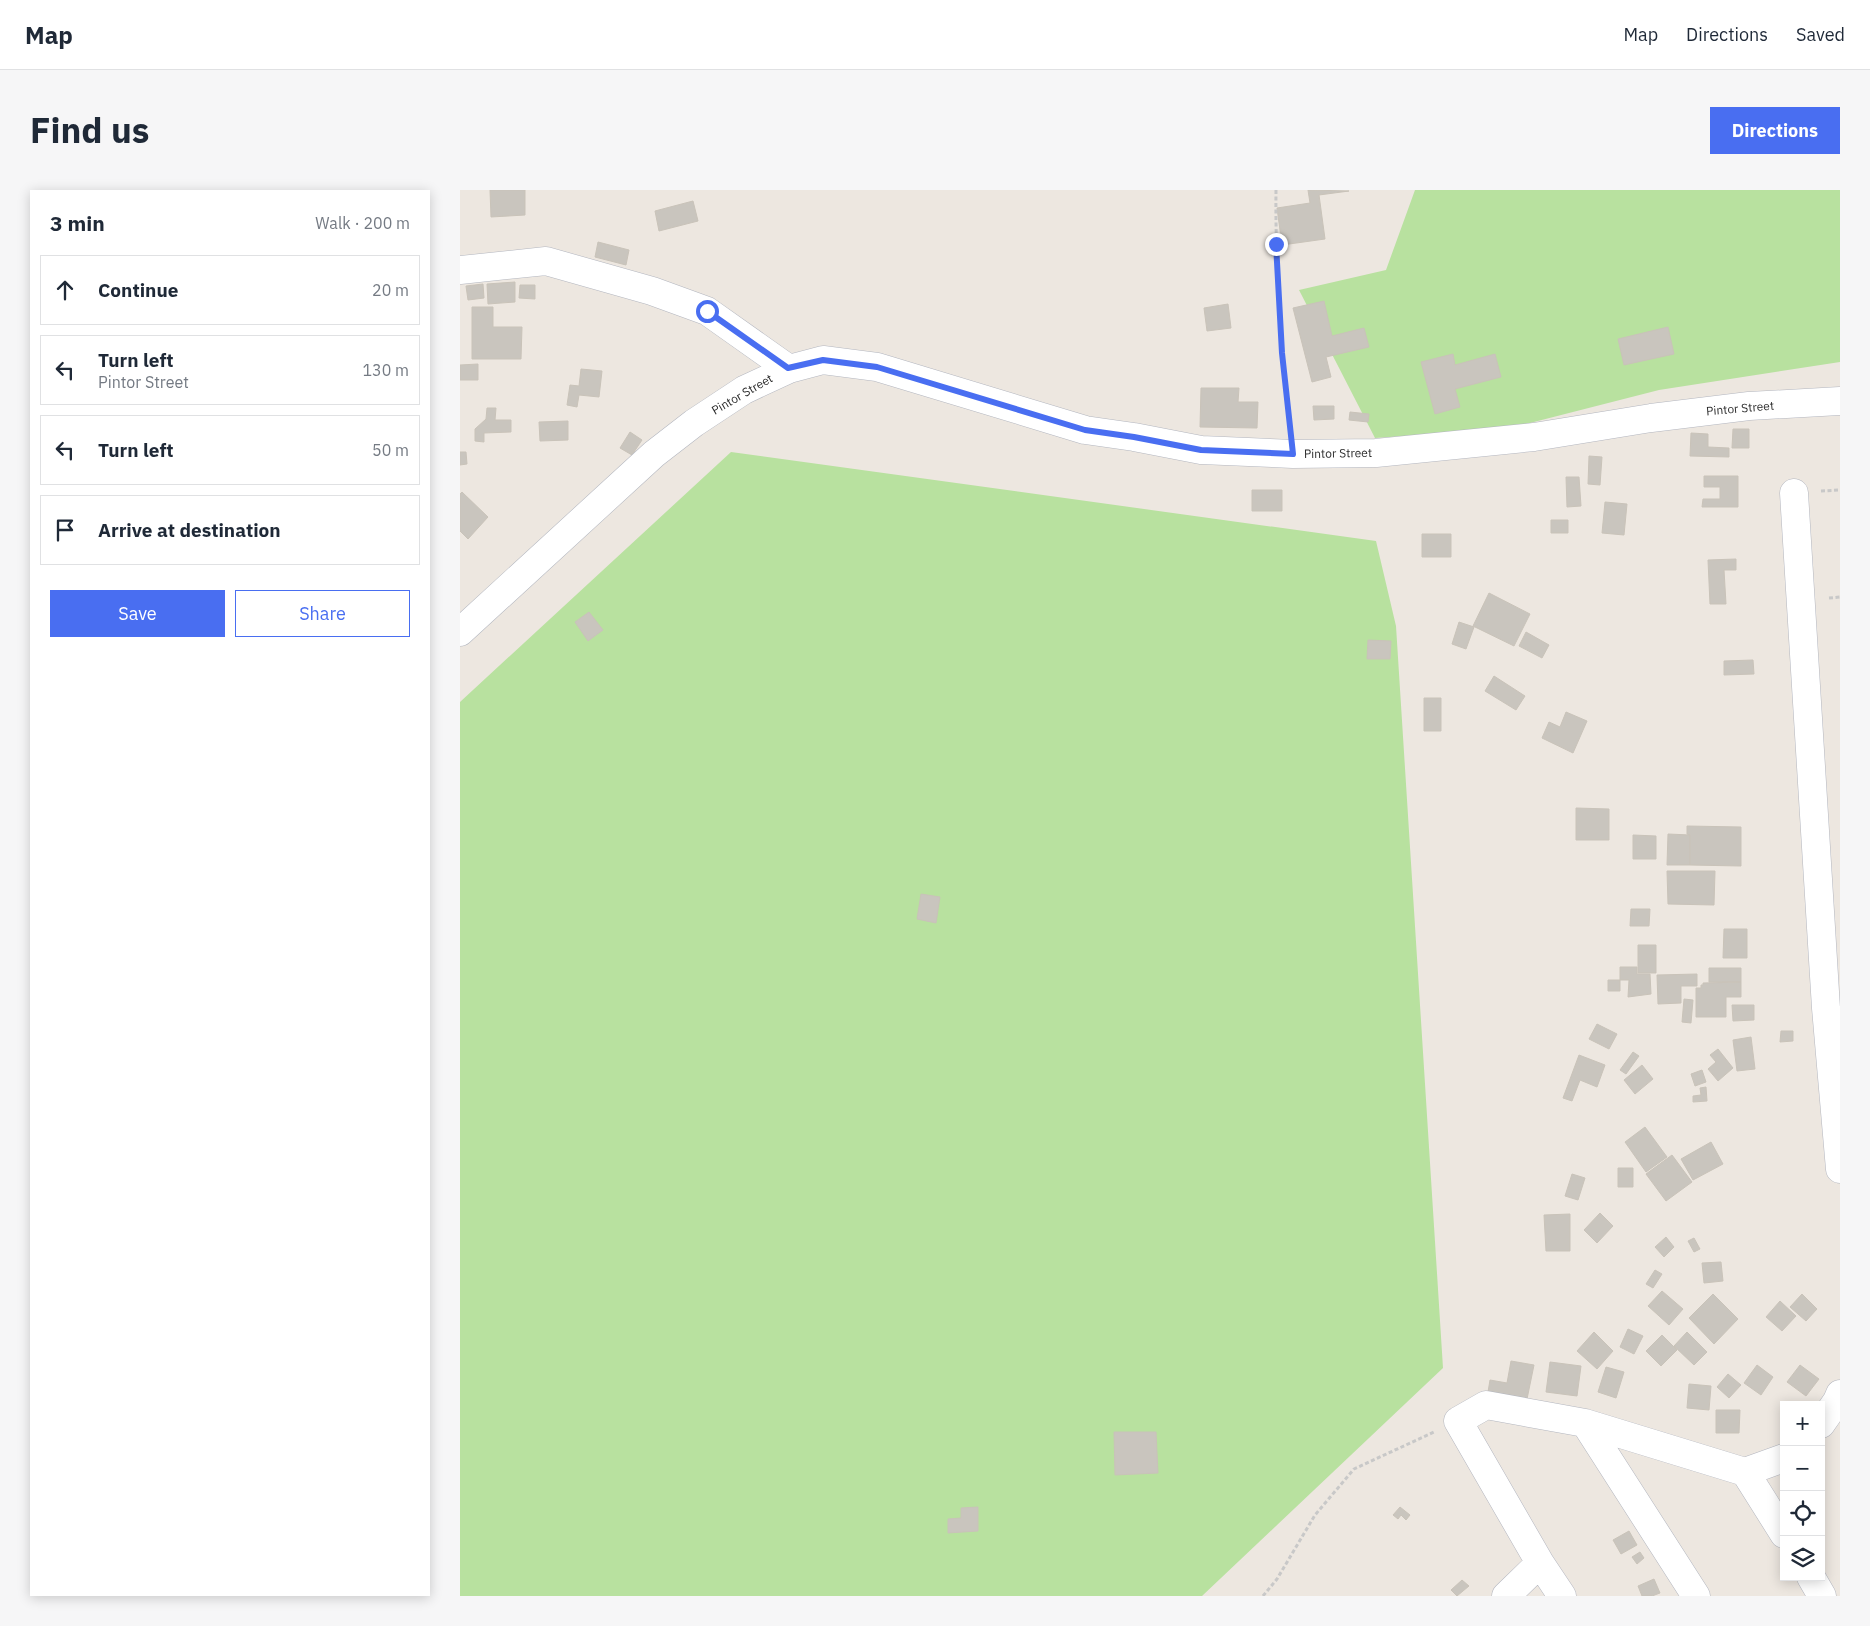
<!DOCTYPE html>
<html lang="en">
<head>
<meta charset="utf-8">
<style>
	body { margin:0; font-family:"IBM Plex Sans",sans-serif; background:#f6f6f7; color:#1f2937 }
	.controls { position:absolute; right:15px; bottom:15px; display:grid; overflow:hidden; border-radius:0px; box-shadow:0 2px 12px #0003 }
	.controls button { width:45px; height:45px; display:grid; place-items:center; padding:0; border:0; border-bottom:1px solid #e0e1e3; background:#fff; color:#1f2937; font:25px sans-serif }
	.stop { position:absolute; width:15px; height:15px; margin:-11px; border:4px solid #496ef1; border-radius:50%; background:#fff }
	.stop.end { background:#496ef1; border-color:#fff; box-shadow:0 1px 5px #0008 }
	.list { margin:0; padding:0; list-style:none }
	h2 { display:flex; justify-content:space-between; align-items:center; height:65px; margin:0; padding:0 20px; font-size:21px }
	h2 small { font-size:16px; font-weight:400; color:#747a83 }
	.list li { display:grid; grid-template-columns:32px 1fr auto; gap:15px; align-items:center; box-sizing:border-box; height:70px; margin:0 10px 10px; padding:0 10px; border:1px solid #e0e1e3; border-radius:0px }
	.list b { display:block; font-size:19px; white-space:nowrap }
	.list p { margin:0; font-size:16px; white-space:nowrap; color:#747a83 }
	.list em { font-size:16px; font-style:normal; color:#747a83 }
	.actions { display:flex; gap:10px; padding:15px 20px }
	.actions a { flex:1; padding:11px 0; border:1px solid #496ef1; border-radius:0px; text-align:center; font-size:18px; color:#496ef1 }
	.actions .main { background:#496ef1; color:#fff }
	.icon { flex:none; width:28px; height:28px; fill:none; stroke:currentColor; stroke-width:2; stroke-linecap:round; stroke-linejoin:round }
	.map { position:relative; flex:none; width:1380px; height:1406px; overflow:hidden; border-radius:0px }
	header { display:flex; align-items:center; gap:30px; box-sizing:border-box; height:70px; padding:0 25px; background:#fff; border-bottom:1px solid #e0e1e3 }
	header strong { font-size:24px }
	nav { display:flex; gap:28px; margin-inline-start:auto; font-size:18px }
	.intro { display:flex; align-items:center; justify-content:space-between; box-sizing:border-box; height:120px; padding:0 30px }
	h1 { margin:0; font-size:35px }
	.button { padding:12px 22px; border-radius:0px; background:#496ef1; color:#fff; font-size:18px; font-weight:700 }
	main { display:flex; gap:30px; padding:0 30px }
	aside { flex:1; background:#fff; border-radius:0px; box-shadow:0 2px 12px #0003 }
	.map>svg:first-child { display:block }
	.green { fill:#b8e19f }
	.building { fill:#c9c5be; stroke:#c9c3b9 }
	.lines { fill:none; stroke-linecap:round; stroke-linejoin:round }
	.minor-casing { stroke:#b3b6bf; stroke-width:29 }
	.path { stroke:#c8c8c8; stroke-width:3; stroke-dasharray:4 2.5; stroke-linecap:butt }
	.minor { stroke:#fff; stroke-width:28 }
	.route { stroke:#496ef1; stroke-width:6 }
	.labels { text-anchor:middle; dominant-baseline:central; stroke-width:4; stroke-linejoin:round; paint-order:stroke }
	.street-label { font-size:12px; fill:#2d2d2d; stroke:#fff }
</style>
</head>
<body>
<header>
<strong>Map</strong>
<nav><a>Map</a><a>Directions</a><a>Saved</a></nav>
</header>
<div class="intro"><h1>Find us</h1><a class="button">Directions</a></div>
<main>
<aside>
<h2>3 min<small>Walk · 200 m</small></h2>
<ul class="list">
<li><svg class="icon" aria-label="ahead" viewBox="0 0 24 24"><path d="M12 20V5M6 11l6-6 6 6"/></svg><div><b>Continue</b></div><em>20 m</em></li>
<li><svg class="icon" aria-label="left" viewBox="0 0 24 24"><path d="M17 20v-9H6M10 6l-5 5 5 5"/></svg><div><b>Turn left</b><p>Pintor Street</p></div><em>130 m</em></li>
<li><svg class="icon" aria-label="left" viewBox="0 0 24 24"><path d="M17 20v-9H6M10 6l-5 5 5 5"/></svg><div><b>Turn left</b></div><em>50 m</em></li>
<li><svg class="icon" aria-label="arrive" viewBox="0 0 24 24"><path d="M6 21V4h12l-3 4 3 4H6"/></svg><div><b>Arrive at destination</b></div></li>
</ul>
<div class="actions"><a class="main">Save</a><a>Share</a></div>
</aside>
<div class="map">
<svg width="1380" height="1406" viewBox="0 0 1380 1406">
	<rect width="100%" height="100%" fill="#ede7e0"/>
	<path class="green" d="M955,0H1380V172L1199,200L1046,239L915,248L839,100L926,80Z
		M271,262L916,351L936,436L983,1178L742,1406H0V512Z"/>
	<path class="building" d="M30,0H65V25L31,27Z
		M848,0L889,1L859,5L865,49L822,55L817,18L850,13Z
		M233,11L238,31L199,41L195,21Z
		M138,52L169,60L166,75L135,67Z
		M55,92V112L28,114L27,94Z
		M23,94L24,108L8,110L6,96Z
		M60,95H75V109L59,108Z
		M864,111L872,146L904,138L909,157L866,167L871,187L852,192L833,118Z
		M768,114L771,138L747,141L744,118Z
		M12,117H33V137H62L61,169H12Z
		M1208,137L1214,164L1164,175L1158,149Z
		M993,164L995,175L1035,164L1041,187L995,199L1000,217L975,224L961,172Z
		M18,174V190H0V175Z
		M121,179L142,181L139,207L119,205L117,217L107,215L110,195L119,196Z
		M741,198H779L778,212H798L797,238L740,237Z
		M853,216H874V229L854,230Z
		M27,218H36L35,230H51V242L24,243V252L15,251V239L26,229Z
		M890,222L909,224L908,232L889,230Z
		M108,231V250L80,251L79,232Z
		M1273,239H1289V258H1272Z
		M170,242L182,250L172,265L160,258Z
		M1231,243L1248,244V257L1269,258V267L1230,266Z
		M0,262H6L7,274L0,275Z
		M1129,266L1142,267L1140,295L1128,294Z
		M1244,286H1278V317H1242L1243,309H1260V297H1244Z
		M1106,287H1119L1121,316L1107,317Z
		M792,300H822V321H792Z
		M2,302L28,327L8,349L0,341V304Z
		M1145,312L1167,314L1164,345L1142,343Z
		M1091,330H1108V343H1091Z
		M962,344H991V367H962Z
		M1276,369V380H1264L1266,414H1250L1248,370Z
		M1029,403L1070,424L1054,456L1013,436Z
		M129,422L143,440L128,451L115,432Z
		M999,432L1014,437L1006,459L992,454Z
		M1066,442L1089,455L1082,468L1059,456Z
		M908,450L931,451L930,469H907Z
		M1293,470L1294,484L1264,485V471Z
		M1034,486L1065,506L1056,520L1025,501Z
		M964,508H981V541H964Z
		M1106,522L1127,531L1113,563L1082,548L1089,532L1100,537Z
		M1116,618L1149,619V650H1116Z
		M1227,636L1281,637V676L1230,675V645L1227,644Z
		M1208,644L1230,645V675H1207Z
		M1173,645L1196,646V669H1173Z
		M1207,681H1255L1254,715L1208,714Z
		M461,704L480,707L476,733L457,729Z
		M1171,719H1190L1189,736H1170Z
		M1264,739H1287V768H1263Z
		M1178,755H1196V783H1178Z
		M1160,777H1177V784H1190L1191,804L1168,807L1169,790H1160Z
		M1249,778H1281V792H1249Z
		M1237,784V796H1221V813L1198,814L1197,785Z
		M1148,790H1160V801H1148Z
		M1281,792V807H1266V827H1236V798H1241V795H1243V793Z
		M1224,809L1233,810L1231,833L1222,832Z
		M1272,815H1294V830L1273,831Z
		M1137,834L1157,844L1149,859L1129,849Z
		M1321,841H1333V851L1320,852Z
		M1291,847L1295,879L1277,881L1273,850Z
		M1258,859L1273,878L1258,891L1248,879L1256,872L1250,865Z
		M1173,862L1179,866L1166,884L1160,880Z
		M1119,865L1145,875L1137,897L1120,890L1112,911L1103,908Z
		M1182,875L1193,889L1175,904L1164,890Z
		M1242,880L1246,892L1235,896L1231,884Z
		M1246,897L1247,911L1233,912V906L1241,905L1240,898Z
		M1185,937L1207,967L1186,982L1165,952Z
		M1251,952L1263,974L1233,990L1221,969Z
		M1212,965L1232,992L1206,1011L1186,984Z
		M1158,978H1173V997H1158Z
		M1112,984L1125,988L1118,1010L1105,1006Z
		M1140,1023L1153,1036L1137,1053L1124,1040Z
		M1110,1024V1061H1086L1084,1025Z
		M1206,1047L1214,1057L1204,1067L1195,1057Z
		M1234,1048L1240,1059L1234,1062L1228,1051Z
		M1261,1072L1263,1091L1244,1093L1242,1073Z
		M1195,1080L1202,1084L1193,1098L1186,1094Z
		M1202,1101L1223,1119L1209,1135L1188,1116Z
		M1253,1104L1278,1129L1254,1154L1229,1128Z
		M1342,1104L1357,1119L1346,1131L1330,1117Z
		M1320,1111L1336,1126L1322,1141L1306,1127Z
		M1168,1139L1183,1146L1174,1164L1160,1157Z
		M1134,1142L1153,1161L1137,1179L1117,1161Z
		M1227,1142L1247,1162L1234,1175L1214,1156Z
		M1202,1145L1217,1160L1201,1176L1186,1161Z
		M1051,1171L1074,1175L1067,1209L1028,1202L1030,1190L1047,1193Z
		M1090,1172L1121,1176L1117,1206L1086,1202Z
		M1297,1175L1313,1187L1301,1205L1284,1193Z
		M1340,1175L1359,1189L1346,1206L1327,1192Z
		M1146,1177L1164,1182L1156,1208L1138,1202Z
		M1268,1184L1281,1195L1269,1208L1257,1197Z
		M1229,1194L1251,1196L1249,1220L1227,1218Z
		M1256,1220H1280L1279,1243H1256Z
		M654,1242H696L698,1283L655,1285Z
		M518,1317V1341L488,1343V1329L501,1328V1318Z
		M940,1317L950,1325L946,1330L941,1325L938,1329L933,1325Z
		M1169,1341L1177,1355L1161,1364L1153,1350Z
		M1180,1362L1184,1368L1177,1374L1172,1367Z
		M1194,1389L1200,1403L1192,1406H1182L1178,1396Z
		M1002,1390L1009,1396L997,1406L991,1400Z"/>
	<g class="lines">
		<g class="minor-casing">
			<path id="minor" d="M0,80L86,71L192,101L247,121L329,179
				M1334,303L1366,818L1380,979
				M0,442L194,264L234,233L284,200L329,179L363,170L417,177L625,240L674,247L741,260L833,264L916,263L1074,247L1191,228L1289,216L1380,211
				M1125,1233L1236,1406
				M1361,1234L1377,1211L1380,1204
				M1285,1282L1324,1344
				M1351,1387L1362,1406
				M1046,1406L1080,1373
				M1102,1406L1080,1373L998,1231L1026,1215L1125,1233L1285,1282L1324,1268"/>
		</g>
		<path class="path" d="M816,0C815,79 822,158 830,236
			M1361,301L1380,300
			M1369,408L1380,407
			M803,1406L817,1389L855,1325L894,1279L974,1242"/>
		<use href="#minor" class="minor"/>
	</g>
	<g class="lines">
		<path class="route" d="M247,121L328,178L363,170L417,177L625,240L674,247L741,260L833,264L822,163L816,54"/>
	</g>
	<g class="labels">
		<g class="street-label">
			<text transform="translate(282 204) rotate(-30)">Pintor Street</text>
			<text transform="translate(1280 218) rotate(-5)">Pintor Street</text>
			<text transform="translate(878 263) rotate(-1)">Pintor Street</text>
		</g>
	</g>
</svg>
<div class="controls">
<button>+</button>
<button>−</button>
<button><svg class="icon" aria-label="locate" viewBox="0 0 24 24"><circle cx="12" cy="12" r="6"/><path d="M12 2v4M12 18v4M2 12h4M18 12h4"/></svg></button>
<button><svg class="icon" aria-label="layers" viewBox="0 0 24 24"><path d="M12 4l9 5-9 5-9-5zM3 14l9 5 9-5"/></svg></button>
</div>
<div class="stop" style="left:247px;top:121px"></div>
<div class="stop end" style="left:816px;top:54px"></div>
</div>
</main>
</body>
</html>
